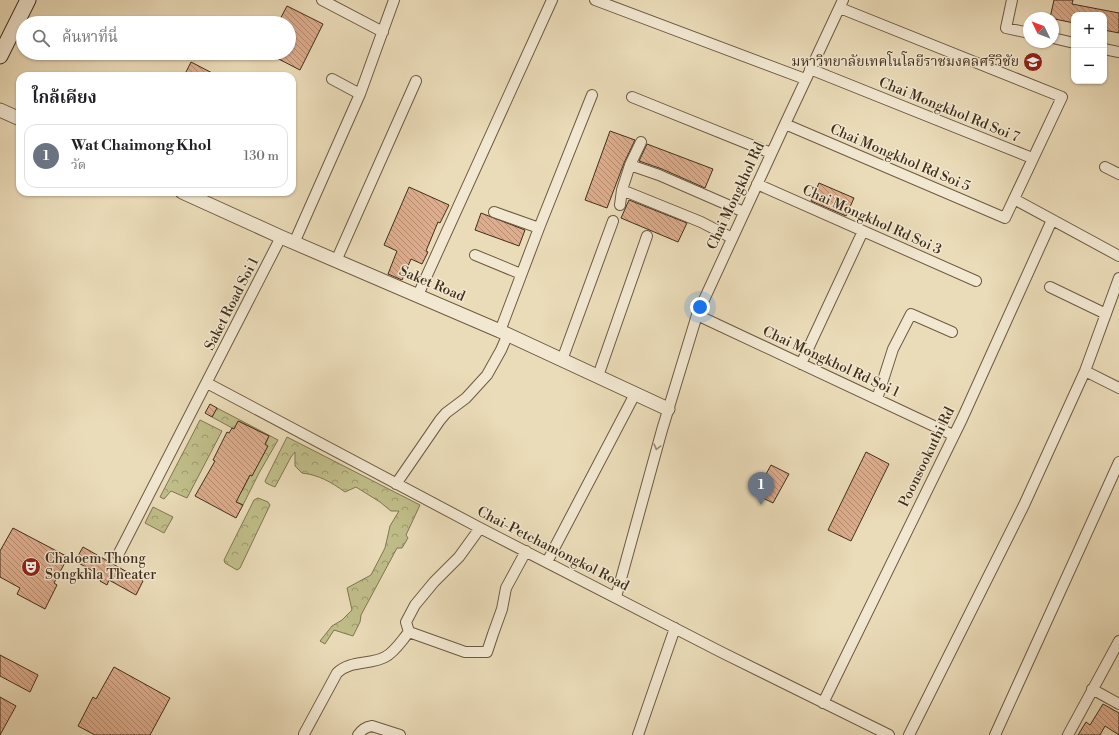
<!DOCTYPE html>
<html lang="th">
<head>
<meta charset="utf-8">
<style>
	body { margin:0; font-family:"Libre Bodoni","Noto Serif Thai",serif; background:#f2f2f2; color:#202124 }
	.controls { position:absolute; right:12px; top:12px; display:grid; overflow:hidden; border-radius:8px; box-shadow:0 1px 3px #0004 }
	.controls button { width:36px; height:36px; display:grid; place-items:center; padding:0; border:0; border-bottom:1px solid #e0e0e0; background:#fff; color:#202124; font:20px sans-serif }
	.compass { position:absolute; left:1023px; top:12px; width:36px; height:36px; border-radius:50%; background:#fff; box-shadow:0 1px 3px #0004; rotate:313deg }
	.you { position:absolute; left:700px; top:307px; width:14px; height:14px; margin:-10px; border:3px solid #fff; border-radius:50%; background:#1a73e8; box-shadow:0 0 0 6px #1a73e833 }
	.badge { display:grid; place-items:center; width:26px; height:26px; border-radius:50%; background:#8f2418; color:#fff; font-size:13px; font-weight:700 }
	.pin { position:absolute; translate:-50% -33px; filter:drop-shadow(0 1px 2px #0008) }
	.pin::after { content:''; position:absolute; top:21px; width:14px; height:12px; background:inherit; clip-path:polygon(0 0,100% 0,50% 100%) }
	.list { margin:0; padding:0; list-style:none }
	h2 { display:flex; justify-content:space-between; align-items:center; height:52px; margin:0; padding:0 16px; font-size:17px }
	h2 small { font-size:13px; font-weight:400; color:#757577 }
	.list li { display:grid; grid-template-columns:26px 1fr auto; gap:12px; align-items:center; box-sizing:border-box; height:64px; margin:0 8px 8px; padding:0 8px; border:1px solid #e0e0e0; border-radius:12px }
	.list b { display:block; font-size:15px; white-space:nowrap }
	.list p { margin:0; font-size:13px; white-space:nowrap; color:#757577 }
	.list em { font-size:13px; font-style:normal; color:#757577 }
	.icon { flex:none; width:22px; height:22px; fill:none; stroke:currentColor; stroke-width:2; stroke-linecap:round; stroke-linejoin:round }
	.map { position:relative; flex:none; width:1119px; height:735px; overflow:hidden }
	.search { position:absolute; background:#fff; box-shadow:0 1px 3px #0004; left:16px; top:16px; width:280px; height:44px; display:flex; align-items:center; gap:10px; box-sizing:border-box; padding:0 14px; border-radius:22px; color:#757577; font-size:15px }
	.panel { position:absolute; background:#fff; box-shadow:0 1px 3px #0004; left:16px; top:72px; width:280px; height:124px; border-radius:12px }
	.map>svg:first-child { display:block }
	.forest { fill:url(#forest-crowns); stroke:#807652 }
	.building { fill:url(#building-back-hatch); stroke:#412f1b }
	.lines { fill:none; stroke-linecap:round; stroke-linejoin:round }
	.minor-casing { stroke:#6c5a42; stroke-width:12 }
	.tertiary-casing { stroke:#6c5a42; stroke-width:15 }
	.secondary-casing { stroke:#412f1b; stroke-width:17 }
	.minor { stroke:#f2e8d2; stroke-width:10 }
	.tertiary { stroke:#f2e8d2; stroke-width:13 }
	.secondary { stroke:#f2e8d2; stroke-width:15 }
	.oneway { stroke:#9a8c76 }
	.labels { text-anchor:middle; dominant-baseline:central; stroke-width:3; stroke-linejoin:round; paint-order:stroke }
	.poi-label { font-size:14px; fill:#412f1b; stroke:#f2e8d2; text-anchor:end }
	.street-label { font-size:14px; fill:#412f1b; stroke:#f2e8d2 }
</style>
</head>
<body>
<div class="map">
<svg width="1119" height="735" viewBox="0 0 1119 735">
	<defs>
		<pattern id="forest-crowns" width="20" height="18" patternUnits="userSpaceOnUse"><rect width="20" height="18" fill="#c0be8a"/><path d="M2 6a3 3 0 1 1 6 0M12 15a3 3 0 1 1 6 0" fill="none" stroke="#9e9b70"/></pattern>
		<pattern id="building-back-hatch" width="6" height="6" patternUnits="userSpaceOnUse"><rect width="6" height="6" fill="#dead8d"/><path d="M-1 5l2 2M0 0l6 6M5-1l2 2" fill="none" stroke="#b68d72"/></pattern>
	</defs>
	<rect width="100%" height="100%" fill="#ebdcb9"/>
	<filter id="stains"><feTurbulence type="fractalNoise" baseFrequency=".005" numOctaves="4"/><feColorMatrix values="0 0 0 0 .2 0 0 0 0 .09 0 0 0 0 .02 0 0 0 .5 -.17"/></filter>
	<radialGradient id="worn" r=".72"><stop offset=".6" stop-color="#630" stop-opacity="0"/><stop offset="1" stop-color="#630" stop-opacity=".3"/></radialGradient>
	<path class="forest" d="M217,408L278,440L259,473L243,505L233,500L240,487L243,489L250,475L252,476L269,436L239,421L234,429L212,417Z
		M200,420L222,431L187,498L171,491L164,499L160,497Z
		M287,437L420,505L406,535L408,538L402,548H397L361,615L360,622L353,636L334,630L325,644L320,641L332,626L342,620L352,610L347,588L371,575L385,548L390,526L399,511H391L380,502L356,487L345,492C331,482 319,475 302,473L295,466V452L291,457L275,487L266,483L265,481Z
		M258,498L268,502L270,505L240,568L237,570L225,563L224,560L254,500Z
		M153,507L173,517L164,533L145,523Z"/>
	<path class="building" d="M1054,0H1073L1072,4L1119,13V33L1104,30V15H1074V23L1050,18Z
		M287,6L323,24L300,70L267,53H289V23H278Z
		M191,62L218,76H184Z
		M610,131L635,140L624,163L607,208L585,200Z
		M647,144L713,169L705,188L662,169L639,161Z
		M819,183L854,198L846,216L811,201Z
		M409,187L449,205L440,223L438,222L426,251L428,252L422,264L411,259L402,280L388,274L397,251L384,245Z
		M629,200L687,223L678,242L621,218Z
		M481,213L525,230L519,246L475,230Z
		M210,404L217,408L212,417L205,413Z
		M238,421L269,436L265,444L268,446L252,476L250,475L236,502L243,505L236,518L195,496L215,461L213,460L227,432L229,433L232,428L234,429Z
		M866,452L889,464L851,541L828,530Z
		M771,465L789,474L773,503L755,494Z
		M13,528L68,557L54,583L57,585L45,609L17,594L20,588L0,577V551Z
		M83,547L143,581L136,595L109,580L107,585L100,581L102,576L75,561Z
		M0,655L38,675L30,692L0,676Z
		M114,667L170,698L150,735H95L78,726L93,697L96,699Z
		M0,697L16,706L0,735Z
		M1103,704L1119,713V735L1105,726L1100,735H1078L1086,722L1090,725Z"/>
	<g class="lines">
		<g class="minor-casing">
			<path id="minor" d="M322,0L383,32
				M595,0L805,79
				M1012,0L1006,28L1029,33
				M1053,38L1074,43
				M1104,49L1119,52
				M810,69L1032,158
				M332,79L360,94
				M632,97L771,153
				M785,124L1005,218L1062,97L840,8
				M641,142L630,165L622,190L701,222L732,238
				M630,165L659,175L744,212
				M1105,167L1119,174
				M757,184L976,281
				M1014,199L1119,256
				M620,205L622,190
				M494,212L539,228
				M294,243L360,94L394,0
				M475,255L521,274
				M336,261L416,81
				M1050,287L1106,314
				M418,295L552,0
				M697,315L953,435
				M500,331L539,228L592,95
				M562,360L613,221
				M801,364L863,231
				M1085,371L1119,388
				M598,376L647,236
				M207,383L480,528L721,652L889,735
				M877,399L893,349L911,314L952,332
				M396,484L440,420L446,413L466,398L487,375L501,350L508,334
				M480,528L459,557L434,582L415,605L406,622L409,632L465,652H487L493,634L502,609L506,588L526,551
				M118,555L281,237
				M547,562L635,394
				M616,597L662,430L697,315L785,124L843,0
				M1092,689L1119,704
				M823,703L962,419L1052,220
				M304,734L337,673C350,660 370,665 385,657C395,652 402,640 409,632
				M358,735C362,730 365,727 372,726L400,735
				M638,735L675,628
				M909,735L1024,505L1085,371L1119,278
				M995,735L1119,462
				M1068,735L1119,641"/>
		</g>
		<g class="tertiary-casing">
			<path id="tertiary" d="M0,110L20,119
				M182,192L281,237L500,331L668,409"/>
		</g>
		<g class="secondary-casing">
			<path id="secondary" d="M0,56L28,0"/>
		</g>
		<use href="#minor" class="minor"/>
		<use href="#tertiary" class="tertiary"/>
		<use href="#secondary" class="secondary"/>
	</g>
	<defs><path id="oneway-chevron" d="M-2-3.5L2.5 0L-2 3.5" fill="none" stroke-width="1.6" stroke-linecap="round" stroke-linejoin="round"/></defs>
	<use class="oneway" href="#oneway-chevron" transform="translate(657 447) rotate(105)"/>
	<defs>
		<g id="university-disc" transform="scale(1)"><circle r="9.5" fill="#8f2418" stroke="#f2e8d2"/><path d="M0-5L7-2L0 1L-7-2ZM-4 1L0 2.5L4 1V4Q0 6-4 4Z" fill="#fff"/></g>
		<g id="theatre-disc" transform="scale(1)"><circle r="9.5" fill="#8f2418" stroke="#f2e8d2"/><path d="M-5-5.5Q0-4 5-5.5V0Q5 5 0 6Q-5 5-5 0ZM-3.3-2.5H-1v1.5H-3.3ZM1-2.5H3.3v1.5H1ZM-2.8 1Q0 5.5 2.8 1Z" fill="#fff"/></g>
	</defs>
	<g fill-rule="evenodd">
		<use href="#university-disc" x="1033" y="62"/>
		<use href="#theatre-disc" x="31" y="567"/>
	</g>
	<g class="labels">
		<g class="poi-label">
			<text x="1019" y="62">มหาวิทยาลัยเทคโนโลยีราชมงคลศรีวิชัย</text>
			<text x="45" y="559" text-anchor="start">Chaloem Thong<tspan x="45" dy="16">Songkhla Theater</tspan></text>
		</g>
		<g class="street-label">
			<text transform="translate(949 110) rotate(22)">Chai Mongkhol Rd Soi 7</text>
			<text transform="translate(900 158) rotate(23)">Chai Mongkhol Rd Soi 5</text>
			<text transform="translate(736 196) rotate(-65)">Chai Mongkhol Rd</text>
			<text transform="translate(872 220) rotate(24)">Chai Mongkhol Rd Soi 3</text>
			<text transform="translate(432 284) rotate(23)">Saket Road</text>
			<text transform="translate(232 304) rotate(-63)">Saket Road Soi 1</text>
			<text transform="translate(831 362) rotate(25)">Chai Mongkhol Rd Soi 1</text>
			<text transform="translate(927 457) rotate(-64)">Poonsookuthi Rd</text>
			<text transform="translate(553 549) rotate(27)">Chai-Petchamongkol Road</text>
		</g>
	</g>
	<rect width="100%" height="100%" filter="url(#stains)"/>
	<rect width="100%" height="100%" fill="url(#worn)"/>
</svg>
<div class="controls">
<button>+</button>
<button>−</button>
</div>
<svg class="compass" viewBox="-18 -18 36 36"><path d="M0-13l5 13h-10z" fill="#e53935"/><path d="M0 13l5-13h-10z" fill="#757577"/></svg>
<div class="you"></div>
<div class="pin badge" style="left:761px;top:505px;background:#6b7280">1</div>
<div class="search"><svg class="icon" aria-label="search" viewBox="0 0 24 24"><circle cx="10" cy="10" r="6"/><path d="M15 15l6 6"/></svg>ค้นหาที่นี่</div>
<section class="panel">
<h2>ใกล้เคียง<small></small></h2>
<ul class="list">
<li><span class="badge" style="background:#6b7280">1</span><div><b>Wat Chaimong Khol</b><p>วัด</p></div><em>130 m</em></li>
</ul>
</section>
</div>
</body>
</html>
